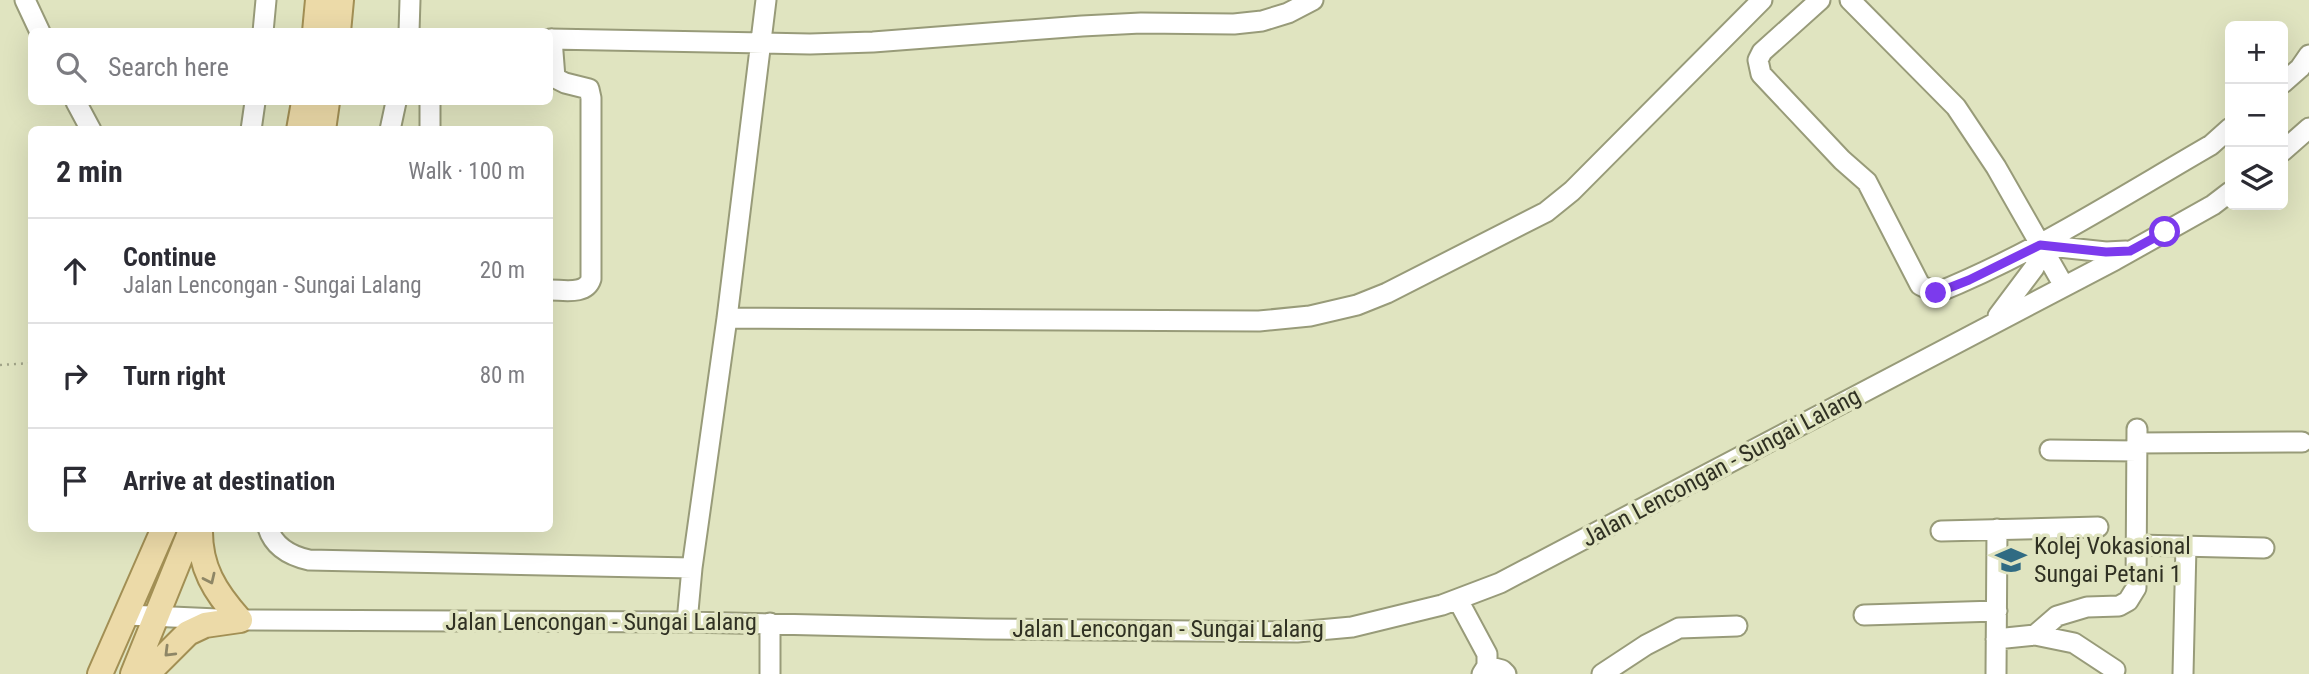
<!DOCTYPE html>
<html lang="en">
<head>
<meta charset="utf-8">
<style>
	body { margin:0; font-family:"Roboto Condensed",sans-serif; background:#f7f7f7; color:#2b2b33 }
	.controls { position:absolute; right:21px; top:21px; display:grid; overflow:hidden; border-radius:10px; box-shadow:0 7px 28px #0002 }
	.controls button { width:63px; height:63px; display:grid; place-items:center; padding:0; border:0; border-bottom:2px solid #e1e1e2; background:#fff; color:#2b2b33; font:35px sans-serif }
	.stop { position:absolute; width:21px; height:21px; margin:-16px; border:5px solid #7c3aed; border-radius:50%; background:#fff }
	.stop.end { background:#7c3aed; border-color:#fff; box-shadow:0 2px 7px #0008 }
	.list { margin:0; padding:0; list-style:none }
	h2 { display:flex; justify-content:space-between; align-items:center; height:91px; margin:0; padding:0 28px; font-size:30px }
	h2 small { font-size:23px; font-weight:400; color:#7c7c81 }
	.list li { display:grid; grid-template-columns:46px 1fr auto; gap:21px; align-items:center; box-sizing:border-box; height:105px; padding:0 28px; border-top:2px solid #e1e1e2 }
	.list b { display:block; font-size:26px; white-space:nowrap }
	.list p { margin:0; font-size:23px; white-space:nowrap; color:#7c7c81 }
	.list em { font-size:23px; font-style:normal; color:#7c7c81 }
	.icon { flex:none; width:38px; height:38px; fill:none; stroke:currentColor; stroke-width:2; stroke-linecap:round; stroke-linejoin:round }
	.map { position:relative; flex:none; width:2309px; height:674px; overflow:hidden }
	.search { position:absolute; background:#fff; box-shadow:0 7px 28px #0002; left:28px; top:28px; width:525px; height:77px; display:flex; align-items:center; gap:18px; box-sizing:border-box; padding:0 24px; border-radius:10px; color:#7c7c81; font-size:26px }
	.panel { position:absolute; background:#fff; box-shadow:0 7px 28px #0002; left:28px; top:126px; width:525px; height:406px; border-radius:10px }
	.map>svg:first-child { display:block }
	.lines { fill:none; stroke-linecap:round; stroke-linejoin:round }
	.minor-casing { stroke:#989b79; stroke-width:23 }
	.major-casing { stroke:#a28f54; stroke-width:28 }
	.path { stroke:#a1a488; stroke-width:2.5; stroke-dasharray:2 5; stroke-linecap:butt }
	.minor { stroke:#fff; stroke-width:19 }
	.major { stroke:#ecdaa8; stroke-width:24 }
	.oneway { stroke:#8e8666 }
	.route { stroke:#7c3aed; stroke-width:9 }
	.labels { text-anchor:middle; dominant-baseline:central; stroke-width:7; stroke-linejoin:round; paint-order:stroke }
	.street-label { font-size:24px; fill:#303123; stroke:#e0e4c0 }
	.poi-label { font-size:24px; fill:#303123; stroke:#e0e4c0; text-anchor:start }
</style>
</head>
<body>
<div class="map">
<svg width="2309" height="674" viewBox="0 0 2309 674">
	<rect width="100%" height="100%" fill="#e0e4c0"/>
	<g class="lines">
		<g class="minor-casing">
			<path id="minor" d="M25,0L40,32
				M1820,0L1762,52L1758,60L1761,74L1842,160L1867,182L1920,285L1936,293C2033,254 2121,197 2211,145L2230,128
				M1850,0L1956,107L1996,167L2064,286
				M263,32L266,0
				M409,32L410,0
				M550,39L810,44L873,42L1082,26L1141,23L1234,24L1262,21L1288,13L1313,0
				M2283,83L2300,68L2309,55
				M76,102L91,130
				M251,130L255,102
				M390,130L396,102
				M430,130V102
				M2283,151L2309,128
				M2040,245L2106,252L2126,251
				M550,290C564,290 586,295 591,279V98L589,89L565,83L555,78L552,39
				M1998,316L2034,268L2043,250
				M727,318L1259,321L1310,316L1357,305L1387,293L1546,212L1572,191L1762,0
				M2137,443L2302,442
				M2050,450L2137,451
				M268,528C274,547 291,556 309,560L692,568
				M1941,531L2098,527
				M2137,545L2264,548
				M1458,600L1487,654V666L1482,674
				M127,615L240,620L687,622L986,629L1297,632L1352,627L1442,605L1500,583L2115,260L2213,205L2230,192
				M1864,615L1997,611
				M687,622L692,568L727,318L766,0
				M770,623V674
				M2035,635L2057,616L2087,607L2119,606L2128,601L2136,588L2137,429
				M1996,639L2035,635L2074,643L2115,670
				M1487,666L1502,670L1506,674
				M1602,674L1646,645L1679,628L1737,626
				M1996,674L1997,529
				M2183,674L2186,546"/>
		</g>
		<g class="major-casing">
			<path id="major" d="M315,32L318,0
				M338,32L341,0
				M299,130L304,102
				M323,130L327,102
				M200,528C199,567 215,592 240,620
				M100,674L164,528
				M133,674L192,528
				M147,674L188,633L205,625L240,620"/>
		</g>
		<path class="path" d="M0,365L32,363"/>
		<use href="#minor" class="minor"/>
		<use href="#major" class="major"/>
	</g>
	<defs><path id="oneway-chevron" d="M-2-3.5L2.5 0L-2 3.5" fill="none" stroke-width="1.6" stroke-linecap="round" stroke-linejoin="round" transform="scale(1.75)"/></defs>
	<g class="oneway">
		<use href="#oneway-chevron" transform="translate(210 579) rotate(65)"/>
		<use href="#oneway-chevron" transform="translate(169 652) rotate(135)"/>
	</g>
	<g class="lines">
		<path class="route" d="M1936,293L1969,280L2040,245L2106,252L2130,251L2165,232"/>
	</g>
	<defs>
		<g id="school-bare" transform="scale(2.415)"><path d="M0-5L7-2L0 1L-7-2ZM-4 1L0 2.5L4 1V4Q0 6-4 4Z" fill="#306b83" stroke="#e0e4c0" stroke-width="2.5" paint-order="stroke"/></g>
	</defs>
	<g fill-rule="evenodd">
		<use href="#school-bare" x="2011" y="560"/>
	</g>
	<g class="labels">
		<g class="street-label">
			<text transform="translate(1721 467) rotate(-28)">Jalan Lencongan - Sungai Lalang</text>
			<text x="601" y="622">Jalan Lencongan - Sungai Lalang</text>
			<text x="1168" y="629">Jalan Lencongan - Sungai Lalang</text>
		</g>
		<g class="poi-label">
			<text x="2034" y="546">Kolej Vokasional<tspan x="2034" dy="28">Sungai Petani 1</tspan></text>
		</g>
	</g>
</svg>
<div class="controls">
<button>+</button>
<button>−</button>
<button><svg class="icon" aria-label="layers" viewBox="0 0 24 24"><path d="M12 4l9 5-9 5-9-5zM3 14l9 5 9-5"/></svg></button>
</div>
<div class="stop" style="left:2165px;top:232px"></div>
<div class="stop end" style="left:1936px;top:293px"></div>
<div class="search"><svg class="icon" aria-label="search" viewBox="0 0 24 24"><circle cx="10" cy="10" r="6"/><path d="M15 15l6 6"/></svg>Search here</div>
<section class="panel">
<h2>2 min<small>Walk · 100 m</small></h2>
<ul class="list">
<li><svg class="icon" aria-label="ahead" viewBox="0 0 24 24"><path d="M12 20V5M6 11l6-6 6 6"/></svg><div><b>Continue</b><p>Jalan Lencongan - Sungai Lalang</p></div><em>20 m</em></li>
<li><svg class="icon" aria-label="right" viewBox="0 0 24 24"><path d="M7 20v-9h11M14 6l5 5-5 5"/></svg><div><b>Turn right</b></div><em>80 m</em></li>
<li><svg class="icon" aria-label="arrive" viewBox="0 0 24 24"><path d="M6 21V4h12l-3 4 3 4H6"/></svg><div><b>Arrive at destination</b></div></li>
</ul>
</section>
</div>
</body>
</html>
